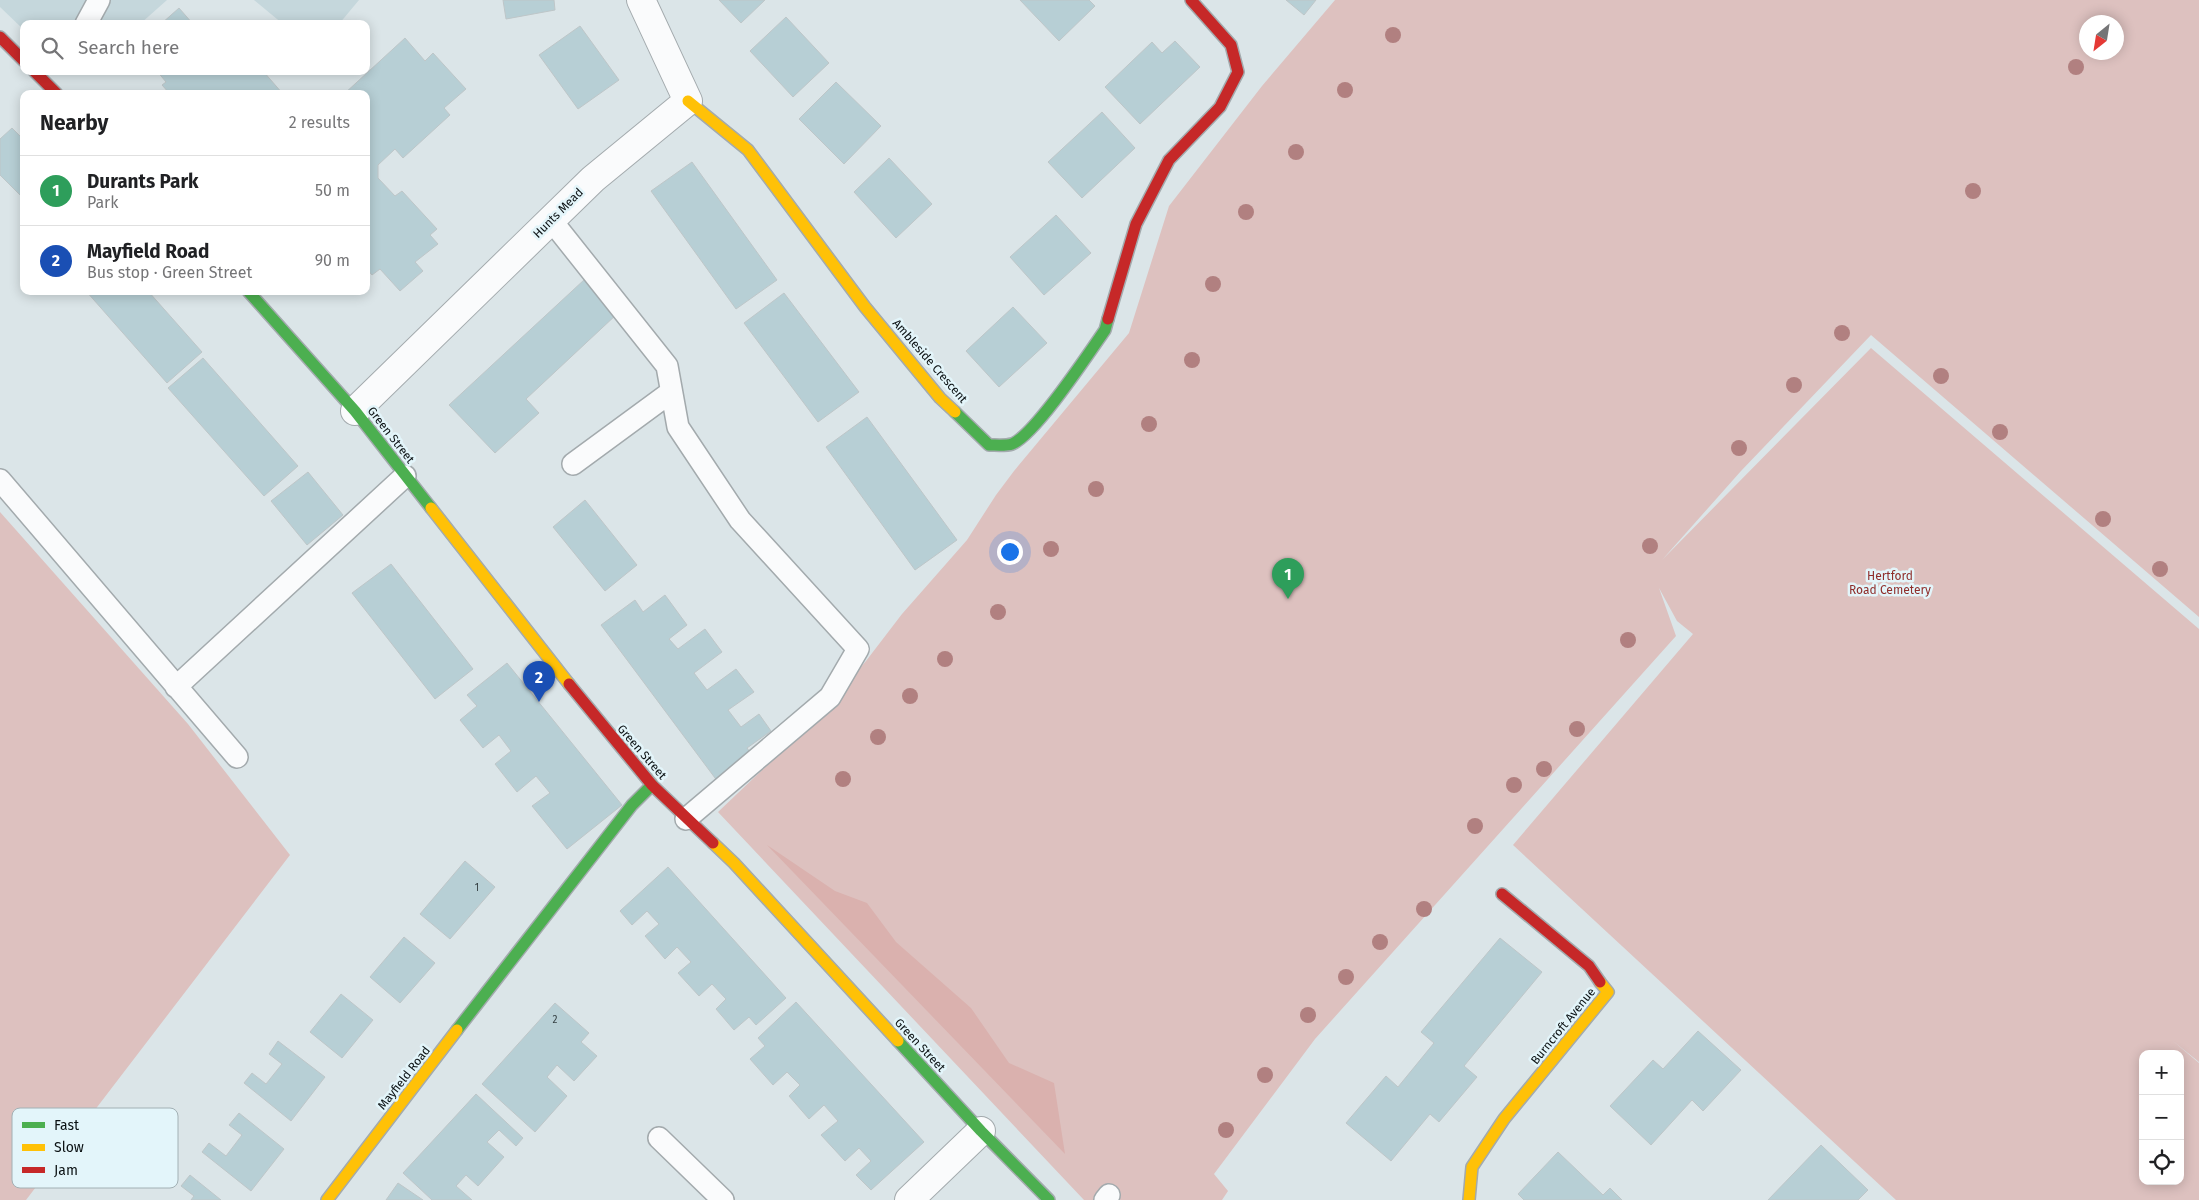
<!DOCTYPE html>
<html lang="en">
<head>
<meta charset="utf-8">
<style>
	body { margin:0; font-family:"Fira Sans",sans-serif; background:#f6f6f6; color:#202124 }
	.controls { position:absolute; right:15px; bottom:15px; display:grid; overflow:hidden; border-radius:10px; box-shadow:0 2px 12px #0003 }
	.controls button { width:45px; height:45px; display:grid; place-items:center; padding:0; border:0; border-bottom:1px solid #e0e0e0; background:#fff; color:#202124; font:25px sans-serif }
	.compass { position:absolute; left:2079px; top:15px; width:45px; height:45px; border-radius:50%; background:#fff; box-shadow:0 2px 12px #0003; rotate:210deg }
	.you { position:absolute; left:1009px; top:551px; width:18px; height:18px; margin:-12px; border:4px solid #fff; border-radius:50%; background:#1a73e8; box-shadow:0 0 0 8px #1a73e833 }
	.badge { display:grid; place-items:center; width:32px; height:32px; border-radius:50%; background:#535b5d; color:#fff; font-size:16px; font-weight:700 }
	.pin { position:absolute; translate:-50% -41px; filter:drop-shadow(0 1px 2px #0008) }
	.pin::after { content:''; position:absolute; top:26px; width:18px; height:15px; background:inherit; clip-path:polygon(0 0,100% 0,50% 100%) }
	.list { margin:0; padding:0; list-style:none }
	h2 { display:flex; justify-content:space-between; align-items:center; height:65px; margin:0; padding:0 20px; font-size:21px }
	h2 small { font-size:16px; font-weight:400; color:#757577 }
	.list li { display:grid; grid-template-columns:32px 1fr auto; gap:15px; align-items:center; box-sizing:border-box; height:70px; padding:0 20px; border-top:1px solid #e0e0e0 }
	.list b { display:block; font-size:19px; white-space:nowrap }
	.list p { margin:0; font-size:16px; white-space:nowrap; color:#757577 }
	.list em { font-size:16px; font-style:normal; color:#757577 }
	.icon { flex:none; width:28px; height:28px; fill:none; stroke:currentColor; stroke-width:2; stroke-linecap:round; stroke-linejoin:round }
	.map { position:relative; flex:none; width:2199px; height:1200px; overflow:hidden }
	.search { position:absolute; background:#fff; box-shadow:0 2px 12px #0003; left:20px; top:20px; width:350px; height:55px; display:flex; align-items:center; gap:12px; box-sizing:border-box; padding:0 18px; border-radius:10px; color:#757577; font-size:19px }
	.panel { position:absolute; background:#fff; box-shadow:0 2px 12px #0003; left:20px; top:90px; width:350px; height:205px; border-radius:10px }
	.map>svg:first-child { display:block }
	.built { fill:#c5d7dc }
	.green { fill:#ddc1bf; fill-rule:evenodd }
	.forest { fill:#dab1ae }
	.building { fill:#b7cfd5; stroke:#bec6c8 }
	.lines { fill:none; stroke-linecap:round; stroke-linejoin:round }
	.lane-casing { stroke:#a3aaad; stroke-width:24 }
	.street-casing { stroke:#a3aaad; stroke-width:30 }
	.fast-casing { stroke:#a3aaad; stroke-width:14 }
	.slow-casing { stroke:#a3aaad; stroke-width:14 }
	.jam-casing { stroke:#a3aaad; stroke-width:14 }
	.lane { stroke:#fafbfc; stroke-width:21 }
	.street { stroke:#fafbfc; stroke-width:28 }
	.fast { stroke:#4caf50; stroke-width:11 }
	.slow { stroke:#ffc107; stroke-width:11 }
	.jam { stroke:#c62828; stroke-width:11 }
	.tree { fill:#b18080 }
	.labels { text-anchor:middle; dominant-baseline:central; stroke-width:5; stroke-linejoin:round; paint-order:stroke }
	.number-label { font-size:10px; fill:#354043 }
	.street-label { font-size:12px; fill:#0a1012; stroke:#e3f5fa }
	.park-label { font-size:12px; fill:#8f2e2b; stroke:#e3f5fa }
	.key { fill:#e3f5fa; stroke:#a2b0b4; stroke-width:1 }
	.key-label { font-size:14px; fill:#0a1012 }
</style>
</head>
<body>
<div class="map">
<svg width="2199" height="1200" viewBox="0 0 2199 1200">
	<rect width="100%" height="100%" fill="#dbe5e8"/>
	<path class="built" d="M0,0H167L140,24H24V30L0,7Z
		M254,0H359L339,24H283Z"/>
	<path class="green" d="M1335,0H2199V617L1871,335L1741,471L1662,560L1871,348L2199,629V1062L2173,1041L2199,1063V1200H1896L1513,845L1693,634L1677,621L1659,588L1676,636L1315,1039L1214,1174L1228,1191L1222,1200H1084L718,812L817,718L866,661L902,614L967,540L996,495L1014,471L1129,333L1169,206L1262,86ZM2086,22H2116V52H2086ZM2143,1054H2180V1181H2143Z
		M0,512L188,724L290,855L26,1200H0Z"/>
	<path class="forest" d="M767,845L835,891L867,903L896,942L971,1008L1009,1063L1054,1083L1065,1154Z"/>
	<path class="building" d="M503,0H554L555,10L506,19Z
		M719,0H765L741,23Z
		M1020,0H1089L1095,6L1059,41Z
		M1286,0H1316L1304,15Z
		M179,8L193,24H161Z
		M786,17L829,63L793,97L750,51Z
		M580,26L619,80L578,109L539,55Z
		M405,38L425,61L433,53L466,89L444,108L450,115L403,158L395,149L378,165V178L395,196L402,191L437,229L430,235L438,244L415,262L423,271L400,291L380,269L372,275L366,268V94H344Z
		M1175,41L1200,67L1140,124L1105,87L1152,42L1162,53Z
		M157,71H263L283,94H170L162,85L166,82Z
		M836,82L881,126L844,164L799,119Z
		M1102,112L1135,148L1082,198L1048,162Z
		M12,128L24,140V195L22,197L0,175V139Z
		M889,158L932,204L896,238L854,192Z
		M692,162L777,280L736,309L651,191Z
		M1056,215L1091,253L1044,295L1010,257Z
		M585,279L617,314L526,399L539,413L495,453L449,405Z
		M86,291H148L202,352L167,383Z
		M784,293L859,392L818,422L744,323Z
		M1013,307L1047,343L999,387L966,351Z
		M203,358L298,466L264,496L168,388Z
		M867,417L957,540L915,570L826,447Z
		M308,472L343,515L307,545L271,501Z
		M585,500L637,565L605,591L553,527Z
		M391,564L473,669L435,699L352,593Z
		M665,595L687,625L669,639L678,649L705,629L722,652L694,673L707,690L736,669L754,692L728,710L741,727L759,714L771,731L747,748L753,756L718,782L601,625L635,600L643,612Z
		M507,663L622,805L567,849L532,806L550,793L536,776L517,792L495,764L511,751L499,735L483,748L460,720L477,706L467,695Z
		M465,861L495,887L450,939L420,914Z
		M668,867L786,998L756,1025L749,1017L734,1030L716,1009L726,999L712,984L699,996L678,973L691,962L677,947L665,959L645,936L659,924L647,911L632,925L620,911Z
		M404,937L435,963L400,1003L370,977Z
		M1500,938L1542,972L1464,1066L1477,1077L1439,1122L1430,1114L1391,1161L1346,1123L1386,1076L1398,1087L1434,1043L1421,1032Z
		M341,994L373,1020L342,1058L310,1032Z
		M796,1002L924,1142L871,1190L856,1175L871,1161L859,1148L845,1161L821,1135L838,1121L824,1105L809,1119L789,1096L800,1085L787,1072L773,1085L750,1059L765,1046L758,1038Z
		M555,1003L589,1033L581,1042L597,1056L574,1081L557,1065L547,1077L567,1096L535,1132L482,1084Z
		M1698,1031L1741,1070L1703,1111L1692,1100L1651,1145L1610,1106L1653,1060L1663,1069Z
		M278,1041L325,1077L291,1121L244,1083L252,1073L266,1084L282,1064L269,1054Z
		M476,1094L523,1138L516,1146L499,1130L487,1142L504,1157L478,1186L466,1175L456,1186L472,1200H432L403,1173Z
		M239,1113L284,1149L251,1191L202,1152L209,1143L226,1156L242,1135L229,1125Z
		M1821,1145L1868,1190L1858,1200H1768Z
		M1558,1152L1603,1195L1610,1188L1622,1200H1524L1518,1194Z
		M190,1175L221,1200H191L194,1196L181,1186Z
		M398,1183L423,1200H386Z"/>
	<g class="lines">
		<g class="lane-casing">
			<path id="lane" d="M86,24L99,0
				M551,220L667,366L678,427L740,520L858,649L830,697L686,819
				M573,464L671,392
				M0,480L237,757
				M176,687L405,476
				M659,1138L723,1200
				M1105,1200L1109,1195"/>
		</g>
		<g class="street-casing">
			<path id="street" d="M355,411L593,179L688,101L641,0
				M909,1200L981,1131"/>
		</g>
		<g class="fast-casing">
			<path id="fast" d="M248,291L355,411L431,508
				M955,412L989,445C996,445 1006,446 1012,444C1035,435 1089,353 1105,330L1108,319
				M457,1030L632,805L652,785
				M898,1041L981,1131L1049,1200"/>
		</g>
		<g class="slow-casing">
			<path id="slow" d="M688,101L748,150L865,307L940,398L955,412
				M431,508L569,684
				M713,843L734,863L898,1041
				M327,1200L457,1030
				M1469,1200L1472,1167L1504,1119L1608,992L1600,982"/>
		</g>
		<g class="jam-casing">
			<path id="jam" d="M0,37L24,61
				M34,71L57,94
				M1108,319L1136,224L1169,160L1220,107L1238,72L1231,45L1191,0
				M569,684L652,785L713,843
				M1502,894L1589,966L1600,982"/>
		</g>
		<use href="#lane" class="lane"/>
		<use href="#street" class="street"/>
		<use href="#fast" class="fast"/>
		<use href="#slow" class="slow"/>
		<use href="#jam" class="jam"/>
	</g>
	<g class="tree">
		<circle cx="1393" cy="35" r="8"/>
		<circle cx="2076" cy="67" r="8"/>
		<circle cx="1345" cy="90" r="8"/>
		<circle cx="1296" cy="152" r="8"/>
		<circle cx="1973" cy="191" r="8"/>
		<circle cx="1246" cy="212" r="8"/>
		<circle cx="1213" cy="284" r="8"/>
		<circle cx="1842" cy="333" r="8"/>
		<circle cx="1192" cy="360" r="8"/>
		<circle cx="1941" cy="376" r="8"/>
		<circle cx="1794" cy="385" r="8"/>
		<circle cx="1149" cy="424" r="8"/>
		<circle cx="2000" cy="432" r="8"/>
		<circle cx="1739" cy="448" r="8"/>
		<circle cx="1096" cy="489" r="8"/>
		<circle cx="2103" cy="519" r="8"/>
		<circle cx="1650" cy="546" r="8"/>
		<circle cx="1051" cy="549" r="8"/>
		<circle cx="2160" cy="569" r="8"/>
		<circle cx="998" cy="612" r="8"/>
		<circle cx="1628" cy="640" r="8"/>
		<circle cx="945" cy="659" r="8"/>
		<circle cx="910" cy="696" r="8"/>
		<circle cx="1577" cy="729" r="8"/>
		<circle cx="878" cy="737" r="8"/>
		<circle cx="1544" cy="769" r="8"/>
		<circle cx="843" cy="779" r="8"/>
		<circle cx="1514" cy="785" r="8"/>
		<circle cx="1475" cy="826" r="8"/>
		<circle cx="1424" cy="909" r="8"/>
		<circle cx="1380" cy="942" r="8"/>
		<circle cx="1346" cy="977" r="8"/>
		<circle cx="1308" cy="1015" r="8"/>
		<circle cx="1265" cy="1075" r="8"/>
		<circle cx="1226" cy="1130" r="8"/>
	</g>
	<g class="labels">
		<g class="number-label">
			<text x="477" y="888">1</text>
			<text x="555" y="1020">2</text>
		</g>
		<g class="street-label">
			<text transform="translate(558 213) rotate(-45)">Hunts Mead</text>
			<text transform="translate(930 361) rotate(49)">Ambleside Crescent</text>
			<text transform="translate(391 435) rotate(52)">Green Street</text>
			<text transform="translate(642 752) rotate(49)">Green Street</text>
			<text transform="translate(1563 1026) rotate(-51)">Burncroft Avenue</text>
			<text transform="translate(920 1045) rotate(47)">Green Street</text>
			<text transform="translate(404 1078) rotate(-52)">Mayfield Road</text>
		</g>
		<g class="park-label">
			<text x="1890" y="576">Hertford<tspan x="1890" dy="14">Road Cemetery</tspan></text>
		</g>
	</g>
	<rect x="12" y="1108" width="166" height="80" rx="8" class="key"/>
	<rect x="22" y="1122" width="23" height="6" fill="#4caf50"/>
	<rect x="22" y="1144" width="23" height="7" fill="#ffc107"/>
	<rect x="22" y="1167" width="23" height="6" fill="#c62828"/>
	<g class="key-label">
		<text x="54" y="1130">Fast</text>
		<text x="54" y="1152">Slow</text>
		<text x="54" y="1175">Jam</text>
	</g>
</svg>
<div class="controls">
<button>+</button>
<button>−</button>
<button><svg class="icon" aria-label="locate" viewBox="0 0 24 24"><circle cx="12" cy="12" r="6"/><path d="M12 2v4M12 18v4M2 12h4M18 12h4"/></svg></button>
</div>
<svg class="compass" viewBox="-18 -18 36 36"><path d="M0-13l5 13h-10z" fill="#e53935"/><path d="M0 13l5-13h-10z" fill="#757577"/></svg>
<div class="you"></div>
<div class="pin badge" style="left:1288px;top:599px;background:#2e9e5b">1</div>
<div class="pin badge" style="left:539px;top:702px;background:#1a4fb4">2</div>
<div class="search"><svg class="icon" aria-label="search" viewBox="0 0 24 24"><circle cx="10" cy="10" r="6"/><path d="M15 15l6 6"/></svg>Search here</div>
<section class="panel">
<h2>Nearby<small>2 results</small></h2>
<ul class="list">
<li><span class="badge" style="background:#2e9e5b">1</span><div><b>Durants Park</b><p>Park</p></div><em>50 m</em></li>
<li><span class="badge" style="background:#1a4fb4">2</span><div><b>Mayfield Road</b><p>Bus stop · Green Street</p></div><em>90 m</em></li>
</ul>
</section>
</div>
</body>
</html>
